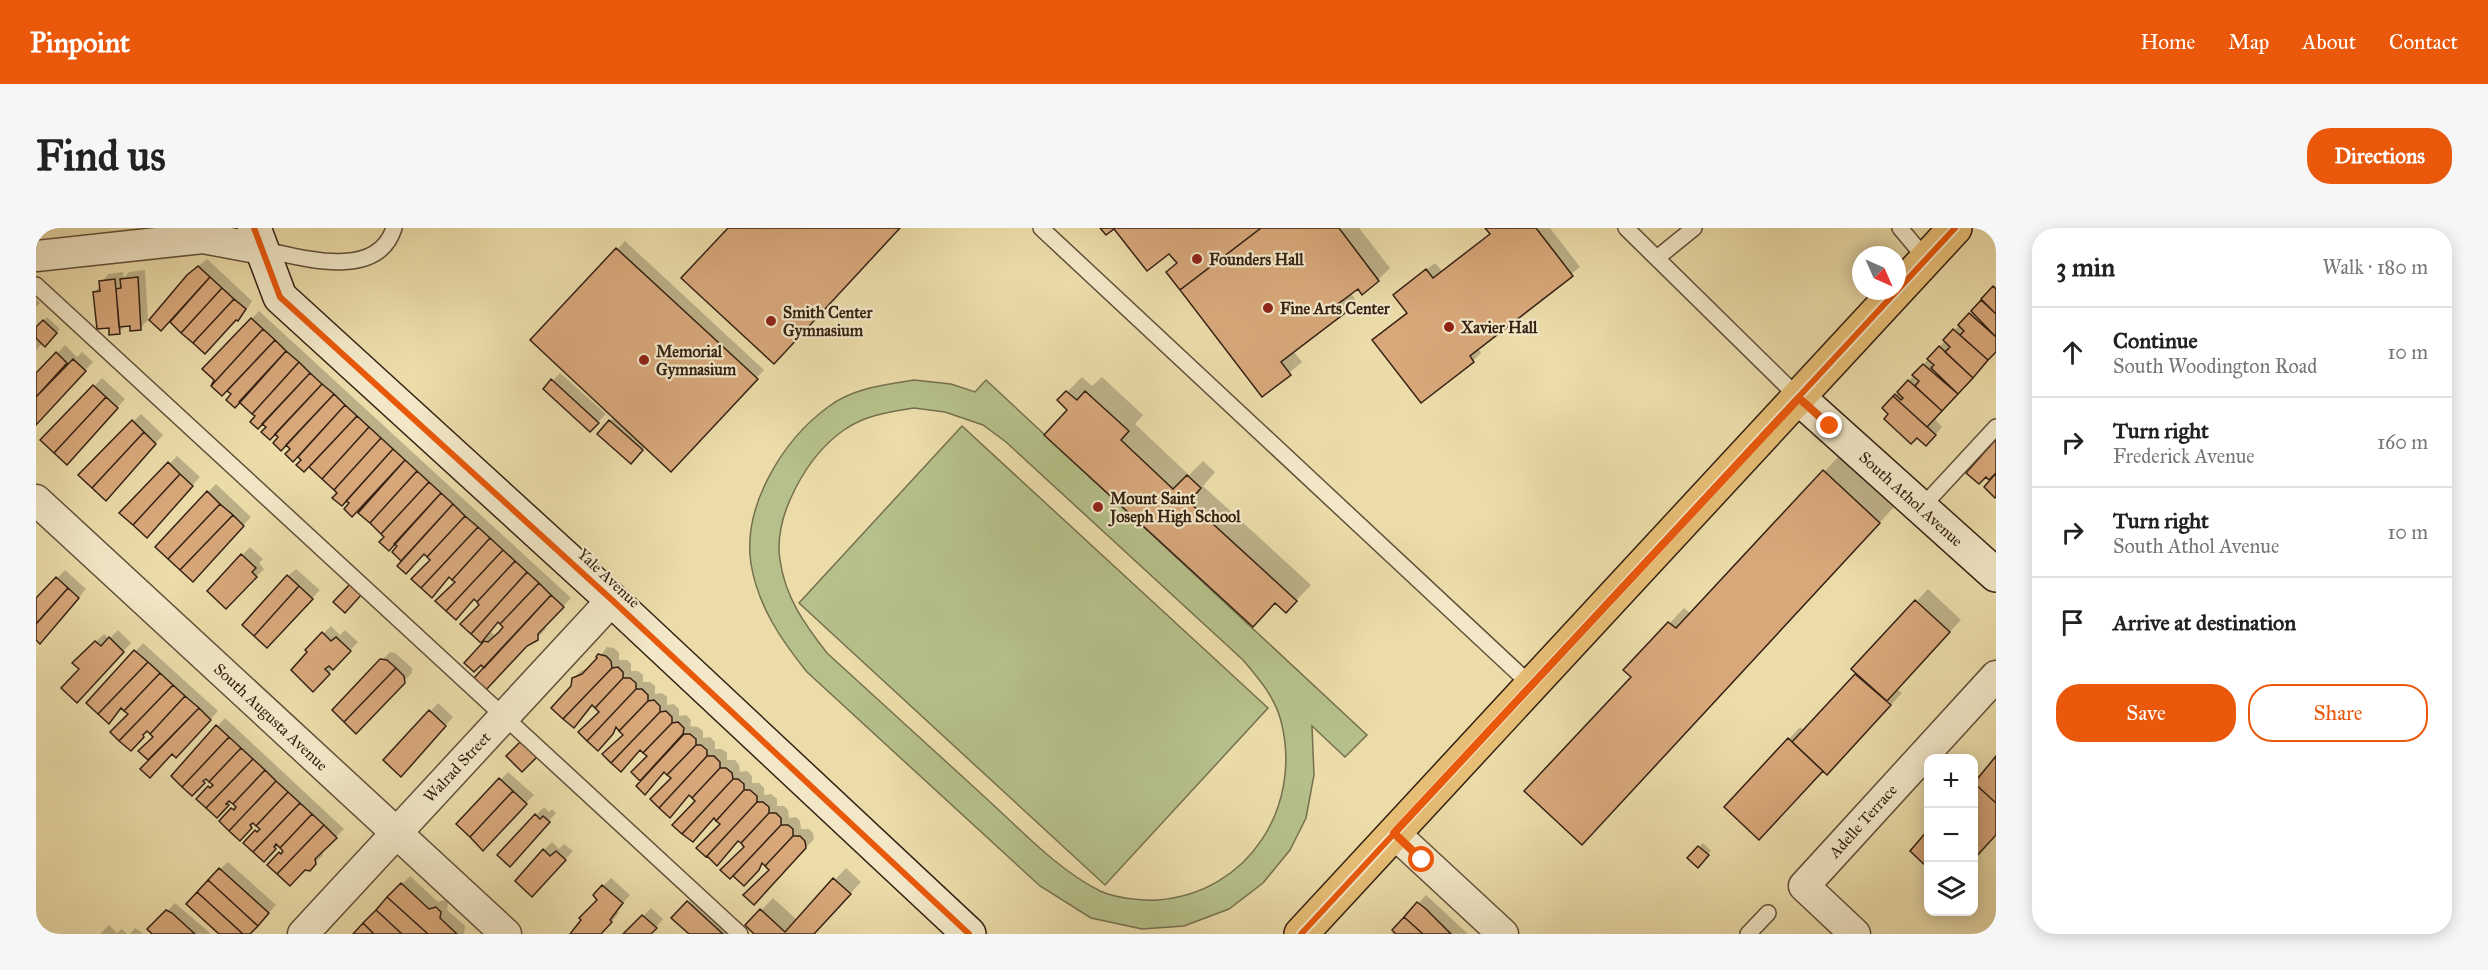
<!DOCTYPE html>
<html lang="en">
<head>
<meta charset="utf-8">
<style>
	body { margin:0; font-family:"IM FELL Great Primer",serif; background:#f6f6f6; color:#222 }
	.controls { position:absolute; right:18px; bottom:18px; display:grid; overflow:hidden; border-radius:12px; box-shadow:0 3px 15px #0003 }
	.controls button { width:54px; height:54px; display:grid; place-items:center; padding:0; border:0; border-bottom:2px solid #e0e0e0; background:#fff; color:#222; font:30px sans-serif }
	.compass { position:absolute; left:1816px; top:18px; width:54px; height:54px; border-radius:50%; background:#fff; box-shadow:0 3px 15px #0003; rotate:135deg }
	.stop { position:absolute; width:18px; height:18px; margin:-14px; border:4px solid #ea580c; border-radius:50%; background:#fff }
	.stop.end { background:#ea580c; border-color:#fff; box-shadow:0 2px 6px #0008 }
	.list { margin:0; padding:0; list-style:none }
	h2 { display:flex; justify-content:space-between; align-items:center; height:78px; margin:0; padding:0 24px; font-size:26px }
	h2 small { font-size:20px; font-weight:400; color:#767676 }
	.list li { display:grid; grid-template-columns:39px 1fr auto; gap:18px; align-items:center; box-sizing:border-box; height:90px; padding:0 24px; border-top:2px solid #e0e0e0 }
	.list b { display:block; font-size:22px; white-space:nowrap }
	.list p { margin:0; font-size:20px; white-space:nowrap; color:#767676 }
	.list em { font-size:20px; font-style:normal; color:#767676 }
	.actions { display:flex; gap:12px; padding:18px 24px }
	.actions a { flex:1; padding:14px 0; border:2px solid #ea580c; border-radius:24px; text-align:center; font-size:21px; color:#ea580c }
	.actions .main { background:#ea580c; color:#fff }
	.icon { flex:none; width:33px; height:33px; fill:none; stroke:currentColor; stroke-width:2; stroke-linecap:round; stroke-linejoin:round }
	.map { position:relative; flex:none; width:1960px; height:706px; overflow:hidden; border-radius:24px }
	header { display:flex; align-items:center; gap:36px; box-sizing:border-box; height:84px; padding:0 30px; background:#ea580c; color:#fff }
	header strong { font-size:28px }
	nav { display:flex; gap:33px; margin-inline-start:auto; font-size:21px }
	.intro { display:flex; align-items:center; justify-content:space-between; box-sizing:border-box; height:144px; padding:0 36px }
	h1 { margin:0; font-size:42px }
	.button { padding:15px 27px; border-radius:24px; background:#ea580c; color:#fff; font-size:21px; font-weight:700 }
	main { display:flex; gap:36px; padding:0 36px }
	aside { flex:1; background:#fff; border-radius:24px; box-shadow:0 3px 15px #0003 }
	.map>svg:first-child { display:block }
	.green { fill:#b6c08a; stroke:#76704e; stroke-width:1.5; fill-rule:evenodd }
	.shadow { fill:#0003; fill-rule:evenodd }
	.building { fill:#d8a87b; stroke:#352113; stroke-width:1.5 }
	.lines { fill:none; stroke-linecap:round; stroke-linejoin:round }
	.lane-casing { stroke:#625039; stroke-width:18 }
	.street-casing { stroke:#625039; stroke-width:33 }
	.secondary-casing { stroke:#352113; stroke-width:36 }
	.primary-casing { stroke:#352113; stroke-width:36 }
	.lane { stroke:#f2e8c8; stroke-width:15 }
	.street { stroke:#f2e8c8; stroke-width:30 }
	.secondary { stroke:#f2e8c8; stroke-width:33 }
	.primary { stroke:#e6be75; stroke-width:33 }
	.cycleway-casing { stroke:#f2e8c8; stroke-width:10 }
	.cycleway { stroke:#e8590c; stroke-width:6 }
	.route { stroke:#ea580c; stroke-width:8 }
	.poi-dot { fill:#8f2418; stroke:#f2e8c8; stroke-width:2 }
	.labels { text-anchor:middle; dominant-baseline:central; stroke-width:4.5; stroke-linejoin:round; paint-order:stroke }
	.poi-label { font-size:16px; font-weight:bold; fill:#352113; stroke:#f2e8c8; text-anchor:start }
	.street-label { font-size:16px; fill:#352113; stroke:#f2e8c8 }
</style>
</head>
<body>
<header>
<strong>Pinpoint</strong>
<nav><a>Home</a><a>Map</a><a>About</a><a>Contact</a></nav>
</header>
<div class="intro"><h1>Find us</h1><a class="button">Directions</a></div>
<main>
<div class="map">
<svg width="1960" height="706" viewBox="0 0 1960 706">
	<rect width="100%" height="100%" fill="#ebdcaa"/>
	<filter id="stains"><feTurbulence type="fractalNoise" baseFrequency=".00333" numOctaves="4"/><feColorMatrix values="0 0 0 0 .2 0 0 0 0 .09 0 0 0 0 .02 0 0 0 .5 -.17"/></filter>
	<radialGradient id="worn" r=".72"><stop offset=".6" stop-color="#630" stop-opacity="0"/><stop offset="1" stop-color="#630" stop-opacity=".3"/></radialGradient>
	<path class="green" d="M878,152L915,156L939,164L950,152L1331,507L1309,529L1276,498L1278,547L1270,590L1254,622L1227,655L1193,681L1148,698L1106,701L1055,690L1004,658L771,444C745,412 722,378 715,336C706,278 747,212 792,179C816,160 848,157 878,152ZM878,180L909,184L947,197L970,214L1207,432C1222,450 1239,469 1245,493C1267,579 1212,665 1122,672C1105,673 1080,670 1064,663C1021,641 987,604 952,572C898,523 845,474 791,425C769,397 749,369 744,332C737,287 772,227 808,202C829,187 853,184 878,180Z
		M926,198L1232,480L1069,657L763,375Z"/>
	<path class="shadow" d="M1080,0H1323L1354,40L1342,52L1322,59L1314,65L1320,72L1257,123L1266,134L1226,167L1132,44L1141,34L1134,24Z
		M1451,0H1514L1544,39L1442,120L1445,125L1437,133L1385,173L1367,59L1399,35L1406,43L1455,5Z
		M589,13L728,142L643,234L610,218L603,226L574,193L579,189L496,112Z
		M171,31L216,73L210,83L169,124L134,92L161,39Z
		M109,42L112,92L104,100L91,96L83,104L74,98L59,64L72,46L87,44L88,50L93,44Z
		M1960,57V122L1898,190L1906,199L1898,208L1854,186L1848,180Z
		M0,71L4,75L0,79Z
		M223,83L535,370L510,396L509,402L501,410L450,440L447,415L426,396L445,377L389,324L367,333L358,324L364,318L350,309L168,141ZM462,393L468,398L458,407L454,403Z
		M11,89L24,101L9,117L7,115L0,122V101Z
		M29,117L41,129L46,124L57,134L0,195V148Z
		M524,145L570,186L554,202L509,161Z
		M1046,149L1056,158L1066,149L1107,187L1099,196L1153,247L1167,233L1179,244L1167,258L1275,357L1250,383L1023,172Z
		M66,150L89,171L39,227L6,212Z
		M105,186L127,207L77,263L44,247Z
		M141,228L164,249L118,300L85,285Z
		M1803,228L1858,279L1561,600L1597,449L1589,442L1648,380L1655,386Z
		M180,256L215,289L164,344L172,264Z
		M214,319L227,331L223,335L228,341L190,379L173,362Z
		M260,341L284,362L239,410L252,348Z
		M29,342L50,361L12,406L0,410V373Z
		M1892,361L1925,392L1861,461L1866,465L1791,545L1753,511L1764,499L1768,503L1821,445L1817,441Z
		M295,398L304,407L309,402L322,414L277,462L271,422Z
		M82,402L95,415L49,465L45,441L38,435L68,406L73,411Z
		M107,415L182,483L148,520L114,532L104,523L119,509L112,502L103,513L94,486L86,479L52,475Z
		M571,419L578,420L583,425V432H591L595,436V443H602L607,447V454H614L619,458V466L626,465L631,469V477L638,476L643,481V488L650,487L655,492L654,498L662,499L667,503V510L674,509L679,514V521H686L691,525V532H699L703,537L704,544L711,543L716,548V555H723L728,560V567L735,566L741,571V578H748L752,582L753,590L760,589L764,593L765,601H773L777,605L778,611L725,667L735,642L728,635L708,656L697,646L710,619L703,612L681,636L662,620L686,596L629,543L606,553L597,544L613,528L605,520L585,542L589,506L582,499L562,520L565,484L557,476L545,490L537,458V451L545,443L556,439Z
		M354,424L359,425L376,440V445L320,504L298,482Z
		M402,475L417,489L373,539L349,532Z
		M189,490L308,601L286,622L287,627L273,641L233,637L248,621L243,617L228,632L209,615L224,599L219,595L204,611L185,593L200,577L196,573L181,588L162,571L177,555L172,550L156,566L137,547Z
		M1960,531V606L1938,630V555Z
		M472,544L498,567L447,620L422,596Z
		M508,579L513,584L516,581L520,585L481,629L500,587Z
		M516,614L523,621L528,616L537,623L504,659L508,622Z
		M1667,615L1675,623L1662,638L1653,630Z
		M192,634L240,677L213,706L184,641Z
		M810,640L825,654L776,706H721L711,697L737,670L761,692Z
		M374,648L402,674L409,672L412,675L411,682L429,698L428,706H319Z
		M575,650L594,667L580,683L583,685L564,706V672L567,658Z
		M1390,667L1432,706H1355Z
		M658,668L697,701L693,706H655L651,675Z
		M139,675L175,706H116L113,702Z
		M615,680L627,691L614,706H590Z
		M73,697L81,705L86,701L91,706H64Z
		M99,700L105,704L107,706H94Z"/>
	<path class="building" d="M692,0H864L738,136L645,50Z
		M1064,0H1225L1144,62L1130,44L1141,35L1133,26L1111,43L1078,1L1070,7Z
		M1225,0H1303L1343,53L1326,67L1322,61L1302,76L1309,85L1245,134L1255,147L1226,169L1144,62Z
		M1449,0H1500L1537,48L1434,128L1438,134L1385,175L1336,112L1371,85L1357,67L1390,41L1397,50L1454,6Z
		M580,20L722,151L635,244L494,112Z
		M162,38L174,49L125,103L113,92L151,47Z
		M102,49L105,102L94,103V98L83,99L80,61L85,60L84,51Z
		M174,49L186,60L145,105L134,94Z
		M79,51L84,106L73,107V100L61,101L57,64L64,63L63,53Z
		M1957,58L1960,61V86L1945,71Z
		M186,60L198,71L157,115L145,105Z
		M198,71L210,81L202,93L200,92L169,126L157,115Z
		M1945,72L1960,86V109L1935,83Z
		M1933,85L1960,109V124L1952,132L1924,107L1928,103L1922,97Z
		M215,90L227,101L175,158L178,152L166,141Z
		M7,92L21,105L9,119L0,110V99Z
		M227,101L239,112L186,168L175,158Z
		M1917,101L1952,132L1937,150L1909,124L1914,119L1907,112Z
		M239,112L250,123L199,180L190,172L195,166L191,163Z
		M1903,118L1937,150L1922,166L1895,140L1898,137L1891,131Z
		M250,123L263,134L216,186L203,174Z
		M20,124L31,135L0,169V145Z
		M37,131L50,143L0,197V169Z
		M263,134L274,145L222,201L214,194L219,188L216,186Z
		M1887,136L1922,166L1906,183L1879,158L1883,153L1876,147Z
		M274,145L286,156L234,212L225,204L230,199L226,196Z
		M515,151L563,195L554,204L507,161Z
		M1872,152L1906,183L1891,199L1857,168L1859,166L1865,172L1867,170L1861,164Z
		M286,156L298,166L245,223L237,215L242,209L239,206Z
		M57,157L70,169L18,225L4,212Z
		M1030,163L1041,172L1049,163L1093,203L1085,212L1137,261L1151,247L1165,260L1153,274L1261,373L1250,385L1239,375L1217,399L1008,207L1031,182L1021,172Z
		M298,166L309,177L257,234L249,226L254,221L250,217Z
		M1857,168L1900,207L1890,218L1881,210L1875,216L1848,191L1852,186L1846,180Z
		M70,169L82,180L31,237L18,225Z
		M309,177L321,188L268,244L260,237L265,232L262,229Z
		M321,188L333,199L286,251L273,239Z
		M96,192L108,204L56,260L42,247Z
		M573,192L607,222L595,236L561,206Z
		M333,199L345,210L298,262L286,251Z
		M108,204L120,216L70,273L56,260Z
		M345,210L357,221L306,278L296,270L301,265L298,262Z
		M1960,211V245L1953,252L1950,249L1943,256L1930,245Z
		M357,221L369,232L316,289L308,281L313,275L310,273Z
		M369,232L381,243L334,295L322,285Z
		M132,234L144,246L97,297L83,285Z
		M1787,242L1844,295L1546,617L1488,563L1595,449L1587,442L1632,394L1640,400Z
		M381,243L393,254L345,306L334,295Z
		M1960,245V269L1959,270L1948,259Z
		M144,246L157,258L111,310L97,297Z
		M393,254L405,265L353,323L343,314L348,309L345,306Z
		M171,263L184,276L132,331L119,319Z
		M405,265L417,276L365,333L356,324L361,318L358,316Z
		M184,276L197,287L144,342L132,331Z
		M417,276L429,288L391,329L388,326L370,346L361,338Z
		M197,287L208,298L157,354L144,342Z
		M429,288L442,299L385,360L375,351L394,332L391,329Z
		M442,299L454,310L416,352L413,349L396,370L385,360Z
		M454,310L467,322L410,383L399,373L419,354L416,352Z
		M467,322L479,333L441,374L438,371L420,392L410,383Z
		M205,326L220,340L216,344L221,349L190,381L171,363Z
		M479,333L491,344L435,406L424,396L443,377L441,374Z
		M491,344L503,355L464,396L462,394L445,415L435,406Z
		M251,347L263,358L218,408L206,397Z
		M20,349L32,360L0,396V370Z
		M315,355L326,366L309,385L297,374Z
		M503,355L515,367L448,440L445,437L438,444L428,435L448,413L452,414L463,404L467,399L464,396Z
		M263,358L277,371L231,420L218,408Z
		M32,360L43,370L4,416L0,412V396Z
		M515,367L528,379L502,406V412L491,418L449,463L437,451Z
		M1879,372L1914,404L1851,473L1815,441Z
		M286,404L295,413L300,409L315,423L297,442L293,438L289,441L294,446L277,464L255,442L271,424L269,422Z
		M73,409L88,424L41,475L25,460L43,441L36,435L59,413L65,418Z
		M98,422L112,434L62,486L50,475Z
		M562,426L570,428L575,433L576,440L527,491L515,480L535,458L536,450L546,446L561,430L560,429Z
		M344,431L351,432L360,440L308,494L296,482Z
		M112,434L124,445L88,483L85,480L73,496L62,486Z
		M582,439L587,444V450L559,480L556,477L538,500L527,491L576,440Z
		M360,440L368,448L369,455L320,506L308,494Z
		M124,445L137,457L83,513L74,504L92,486L88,483Z
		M1819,446L1855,477L1791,547L1756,514Z
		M587,450H594L600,455V461L551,513L542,504L563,484L559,480Z
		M137,457L149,468L114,506L111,503L107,507L108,509L95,523L83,513Z
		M600,461H606L612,467V473L583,503L580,499L577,506L562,523L551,513Z
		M149,468L163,480L112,532L102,523L117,509L114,506Z
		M618,472L624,478V484L575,535L566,526L587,507L583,503L612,473Z
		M163,480L175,492L140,530L136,526L114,550L104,541Z
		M393,482L410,498L365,549L347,532Z
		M630,483L636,489V495L607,525L604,522L585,544L575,535L624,484Z
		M642,494L648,500L647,506L604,553L595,544L611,528L607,525L636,495Z
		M180,497L193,509L146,559L135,548Z
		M648,506H654L660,511V517L631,547L628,544L609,567L600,558Z
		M193,509L205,520L173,554L170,551L167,553L169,555L156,568L146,559Z
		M1752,510L1787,543L1723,612L1688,579Z
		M485,513L501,529L486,544L470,528Z
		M660,517H665L671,522V528L623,580L614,571L635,550L631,547Z
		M205,520L217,531L170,580L160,571L172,558L174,560L177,557L173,554Z
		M671,528H678L684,534V540L656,570L653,567L634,590L623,580Z
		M1960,528V575L1938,555Z
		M217,531L229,542L197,576L193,573L190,576L193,577L181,590L170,580Z
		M684,540H690L696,545L697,551L646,606L636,597L659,573L656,570Z
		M229,542L240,553L193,603L183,593L195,580L198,582L200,579L197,576Z
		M463,550L477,563L434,609L420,596Z
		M697,551H702L708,556V562L680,593L678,590L657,614L646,606Z
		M240,553L252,564L220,598L217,595L214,597L216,600L204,613L193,603Z
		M1938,555L1960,575V607L1938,631Z
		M708,562H714L721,568V574L670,629L660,620L684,596L680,593Z
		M477,563L491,576L447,623L434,609Z
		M252,564L264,575L217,624L207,615L219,602L221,604L224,601L220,598Z
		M721,574H727L733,579V585L705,615L702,613L681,638L671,628Z
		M264,575L276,586L244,620L240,616L238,619L240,621L228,634L217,624Z
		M733,585H740L745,590V597L694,651L684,642L708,619L705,615Z
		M276,586L288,597L241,646L231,637L243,624L245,626L247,623L244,620Z
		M499,586L504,591L507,588L514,594L474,639L461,627Z
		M288,597L301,610L279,631L280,636L274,643L269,642L254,658L241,646Z
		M745,597H752L757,601V608L729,638L726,635L723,642L708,658L697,648Z
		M1892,602V640L1874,623Z
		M757,608H764L769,613L770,620L718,677L707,667L733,642L729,638Z
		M1662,618L1673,627L1662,640L1651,630Z
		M507,621L514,628L520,623L530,632L496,669L479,653Z
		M183,640L233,685L222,698L172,652Z
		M797,650L815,666L778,706H718L709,697L724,681L749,704Z
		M172,652L222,698L214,706H207L161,664Z
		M365,655L393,681L400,679L405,684L404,690L421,706H392L351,669Z
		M566,657L587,675L574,692L576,694L565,706H534L545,692L543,690L561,672L557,667Z
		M161,664L207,706H183L150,676Z
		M351,669L392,706H366L340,682Z
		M651,673L687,706H653L635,690Z
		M1381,674L1390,681L1415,706H1387L1368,689Z
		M130,682L136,685L159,706H116L111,701Z
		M340,682L366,706H338L327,695Z
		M606,687L621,700L615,706H587Z
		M1368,689L1387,706H1360L1356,702Z
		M327,695L338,706H317Z"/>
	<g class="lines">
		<g class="lane-casing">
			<path id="lane" d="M1005,0L1496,458
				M1590,0L1763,170
				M1864,0L1890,31
				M225,21C264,29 341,54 358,0
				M1621,30L1658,0
				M0,57L704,706
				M1885,280L1960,199
				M1712,706L1732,685"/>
		</g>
		<g class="street-casing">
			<path id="street" d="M0,28L167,10L225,21
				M0,272L470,706
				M1358,605L1467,706
				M267,706L576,372
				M1819,706L1768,658L1960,448"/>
		</g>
		<g class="secondary-casing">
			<path id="secondary" d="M218,0L244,69L576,372L933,706
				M1763,170L1960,347"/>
		</g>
		<g class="primary-casing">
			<path id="primary" d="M1265,706L1919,0"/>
		</g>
		<use href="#lane" class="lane"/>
		<use href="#street" class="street"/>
		<use href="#secondary" class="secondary"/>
		<use href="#primary" class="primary"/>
		<g class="cycleway-casing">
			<path id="cycleway" d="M218,0L244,69L576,372L933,706
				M1265,706L1919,0"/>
		</g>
		<use href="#cycleway" class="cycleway"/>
	</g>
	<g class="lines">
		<path class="route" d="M1386,632L1358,605L1763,170L1794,198"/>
	</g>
	<g class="poi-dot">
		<circle cx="1161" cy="31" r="6"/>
		<circle cx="1232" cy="80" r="6"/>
		<circle cx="735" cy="93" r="6"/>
		<circle cx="1413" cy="99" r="6"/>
		<circle cx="608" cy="132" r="6"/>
		<circle cx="1062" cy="279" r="6"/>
	</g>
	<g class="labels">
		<g class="poi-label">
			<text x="1173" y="31">Founders Hall</text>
			<text x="1244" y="80">Fine Arts Center</text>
			<text x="747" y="84">Smith Center<tspan x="747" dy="18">Gymnasium</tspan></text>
			<text x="1425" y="99">Xavier Hall</text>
			<text x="620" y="123">Memorial<tspan x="620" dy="18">Gymnasium</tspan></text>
			<text x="1074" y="270">Mount Saint<tspan x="1074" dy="18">Joseph High School</tspan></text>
		</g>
		<g class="street-label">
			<text transform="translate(1875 271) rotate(42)">South Athol Avenue</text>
			<text transform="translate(573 350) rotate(43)">Yale Avenue</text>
			<text transform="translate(235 489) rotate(43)">South Augusta Avenue</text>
			<text transform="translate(421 539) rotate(-47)">Walrad Street</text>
			<text transform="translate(1827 593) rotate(-48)">Adelle Terrace</text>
		</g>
	</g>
	<rect width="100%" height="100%" filter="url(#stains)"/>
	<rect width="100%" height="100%" fill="url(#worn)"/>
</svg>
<div class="controls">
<button>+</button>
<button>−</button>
<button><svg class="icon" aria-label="layers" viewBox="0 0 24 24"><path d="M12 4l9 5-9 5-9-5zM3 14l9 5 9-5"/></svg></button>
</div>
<svg class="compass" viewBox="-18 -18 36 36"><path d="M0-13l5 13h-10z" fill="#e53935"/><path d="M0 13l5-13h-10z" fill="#767676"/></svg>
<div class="stop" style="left:1386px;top:632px"></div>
<div class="stop end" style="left:1794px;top:198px"></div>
</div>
<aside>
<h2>3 min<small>Walk · 180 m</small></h2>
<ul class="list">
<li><svg class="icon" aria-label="ahead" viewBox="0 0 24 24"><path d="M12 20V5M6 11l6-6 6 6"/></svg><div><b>Continue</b><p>South Woodington Road</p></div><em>10 m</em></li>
<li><svg class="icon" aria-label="right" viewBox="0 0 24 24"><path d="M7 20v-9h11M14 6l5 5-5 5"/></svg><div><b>Turn right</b><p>Frederick Avenue</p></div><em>160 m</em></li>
<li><svg class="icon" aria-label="right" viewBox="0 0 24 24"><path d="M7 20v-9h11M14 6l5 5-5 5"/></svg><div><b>Turn right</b><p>South Athol Avenue</p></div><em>10 m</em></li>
<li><svg class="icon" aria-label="arrive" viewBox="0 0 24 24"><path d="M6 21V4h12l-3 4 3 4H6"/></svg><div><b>Arrive at destination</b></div></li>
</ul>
<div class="actions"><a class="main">Save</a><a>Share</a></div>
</aside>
</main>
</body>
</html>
